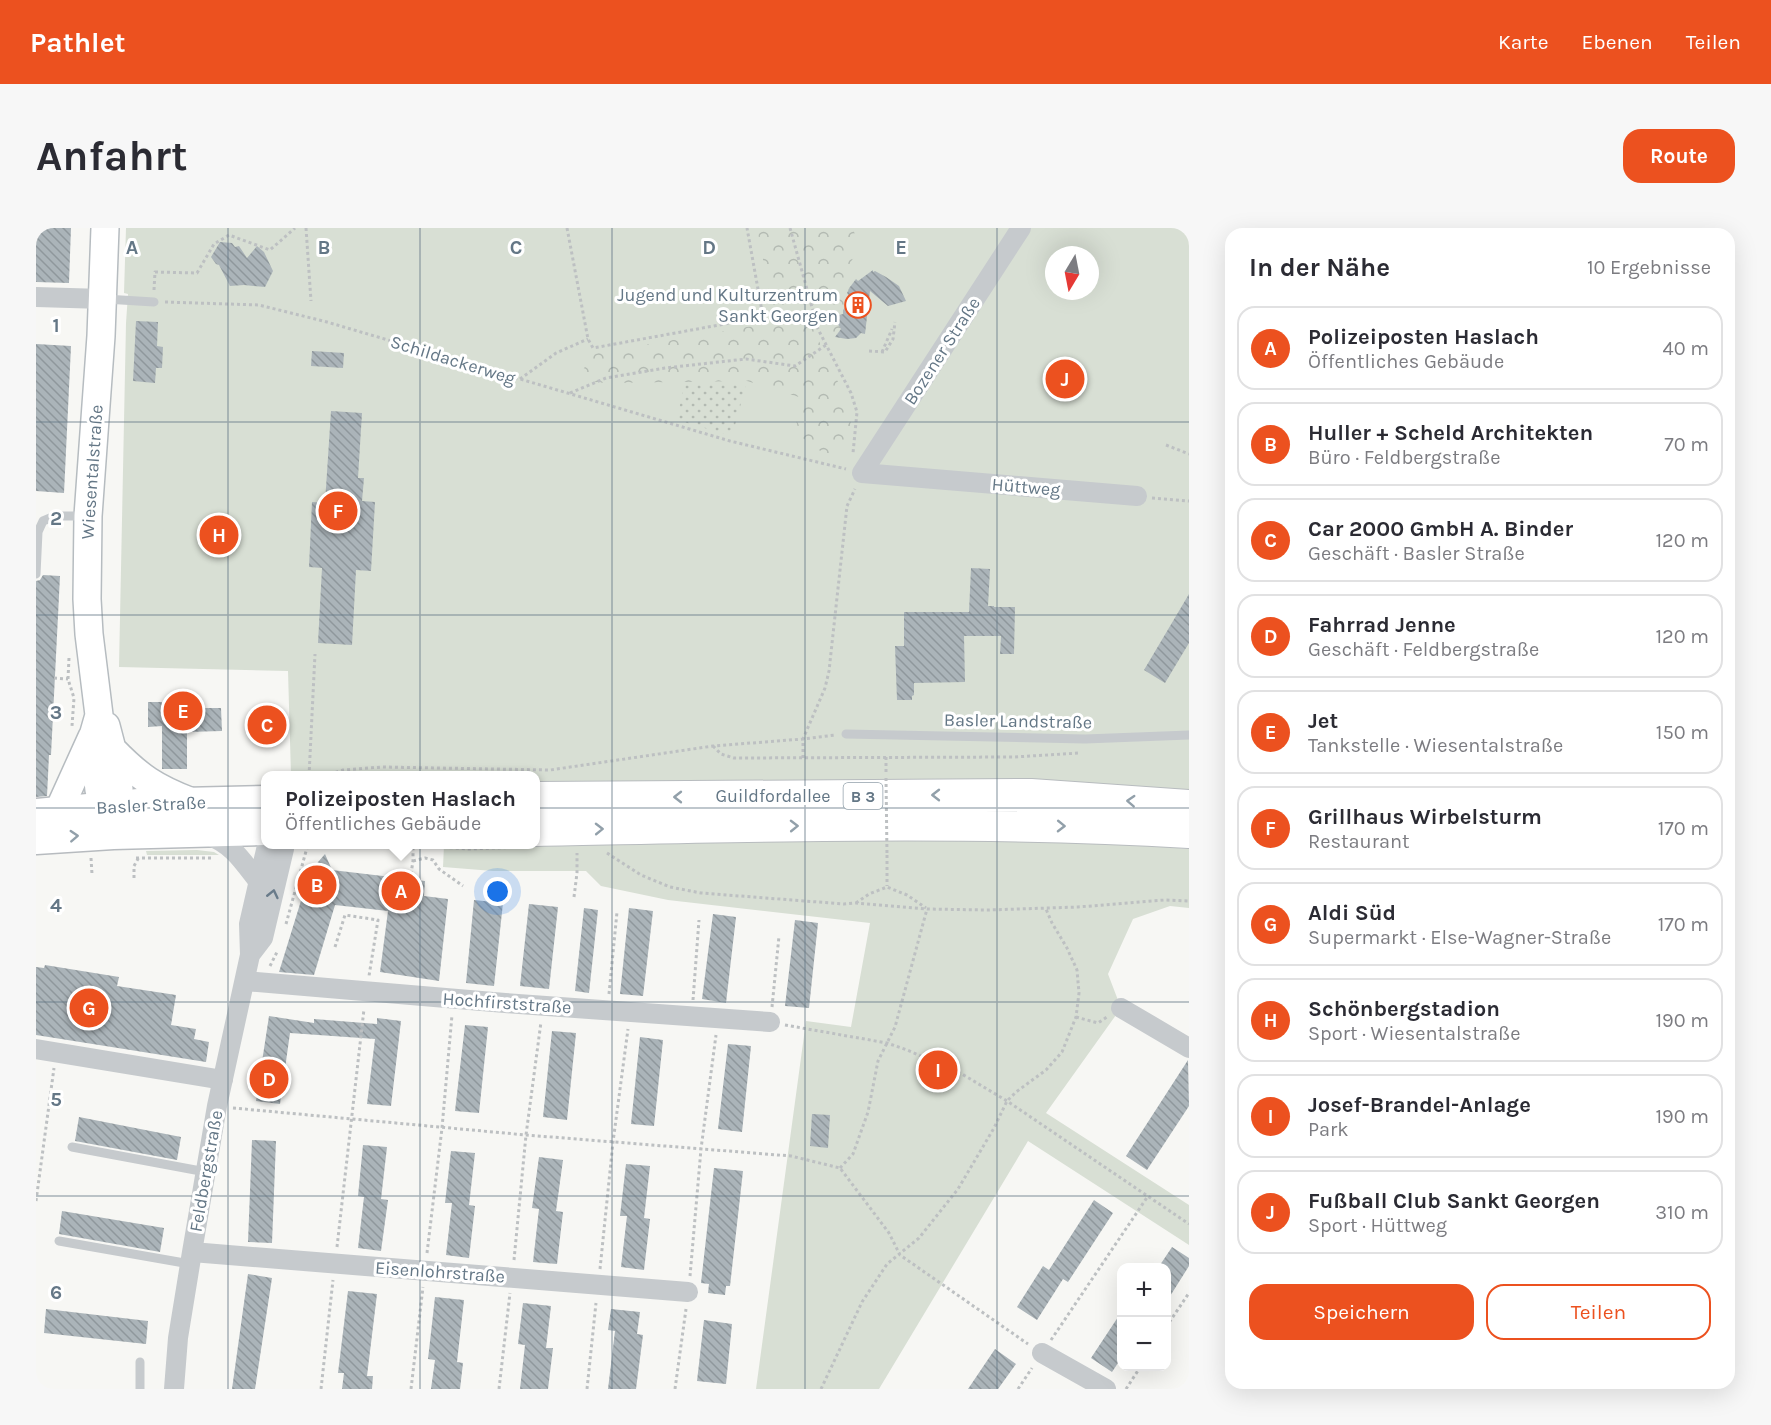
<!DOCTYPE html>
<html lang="de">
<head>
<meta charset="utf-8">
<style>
	body { margin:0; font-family:Karla,sans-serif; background:#f7f7f7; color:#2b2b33 }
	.controls { position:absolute; right:18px; bottom:18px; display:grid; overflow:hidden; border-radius:12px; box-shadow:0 6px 24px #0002 }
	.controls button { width:54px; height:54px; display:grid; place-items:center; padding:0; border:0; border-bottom:2px solid #e1e1e2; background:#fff; color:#2b2b33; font:30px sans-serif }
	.compass { position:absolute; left:1009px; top:18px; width:54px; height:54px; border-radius:50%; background:#fff; box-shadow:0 6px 24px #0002; rotate:190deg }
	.you { position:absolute; left:462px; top:664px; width:21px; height:21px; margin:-15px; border:4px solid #fff; border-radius:50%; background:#1a73e8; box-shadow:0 0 0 9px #1a73e833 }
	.badge { display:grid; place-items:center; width:39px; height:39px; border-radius:50%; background:#ec511f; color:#fff; font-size:20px; font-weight:700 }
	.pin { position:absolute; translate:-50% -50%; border:3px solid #fff; box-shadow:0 2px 6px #0006 }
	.popup { position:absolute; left:225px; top:543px; width:279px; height:78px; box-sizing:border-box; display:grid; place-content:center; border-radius:12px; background:#fff; filter:drop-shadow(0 2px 4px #0005); font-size:20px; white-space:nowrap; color:#7c7c81 }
	.popup b { font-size:22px; color:#2b2b33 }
	.popup::after { content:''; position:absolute; left:50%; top:100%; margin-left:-12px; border:12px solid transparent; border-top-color:#fff }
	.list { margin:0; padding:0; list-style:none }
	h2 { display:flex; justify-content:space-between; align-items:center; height:78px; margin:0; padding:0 24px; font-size:26px }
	h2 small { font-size:20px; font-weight:400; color:#7c7c81 }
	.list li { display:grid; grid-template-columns:39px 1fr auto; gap:18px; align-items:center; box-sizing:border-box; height:84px; margin:0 12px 12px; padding:0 12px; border:2px solid #e1e1e2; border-radius:18px }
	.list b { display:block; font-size:22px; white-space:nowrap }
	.list p { margin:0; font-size:20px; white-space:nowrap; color:#7c7c81 }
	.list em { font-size:20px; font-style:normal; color:#7c7c81 }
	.actions { display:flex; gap:12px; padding:18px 24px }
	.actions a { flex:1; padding:14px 0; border:2px solid #ec511f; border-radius:18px; text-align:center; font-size:21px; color:#ec511f }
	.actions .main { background:#ec511f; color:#fff }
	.map { position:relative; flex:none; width:1153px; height:1161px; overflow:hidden; border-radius:18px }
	header { display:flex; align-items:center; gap:36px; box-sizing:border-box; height:84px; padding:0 30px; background:#ec511f; color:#fff }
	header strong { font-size:28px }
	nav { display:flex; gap:33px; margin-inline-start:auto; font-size:21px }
	.intro { display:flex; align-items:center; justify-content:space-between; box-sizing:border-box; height:144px; padding:0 36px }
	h1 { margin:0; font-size:42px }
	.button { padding:15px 27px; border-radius:18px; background:#ec511f; color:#fff; font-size:21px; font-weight:700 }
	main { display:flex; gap:36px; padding:0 36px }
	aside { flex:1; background:#fff; border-radius:18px; box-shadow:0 6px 24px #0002 }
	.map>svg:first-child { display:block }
	.green { fill:#d8dfd4; fill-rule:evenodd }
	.forest { fill:url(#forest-crowns) }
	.garden { fill:url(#garden-dots) }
	.building { fill:url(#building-back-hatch) }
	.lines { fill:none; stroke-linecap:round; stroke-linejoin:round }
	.secondary-casing { stroke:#b6bcc0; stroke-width:30 }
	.primary-casing { stroke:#b7bbbf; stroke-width:33 }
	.trunk-casing { stroke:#b8bcbf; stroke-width:34 }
	.path { stroke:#bdc0c2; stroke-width:3; stroke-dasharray:3 3; stroke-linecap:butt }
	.service { stroke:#c6cacd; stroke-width:9 }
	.minor { stroke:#c6cacd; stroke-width:20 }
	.secondary { stroke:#fff; stroke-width:27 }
	.primary { stroke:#fff; stroke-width:30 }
	.trunk { stroke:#fff; stroke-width:32 }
	.path-bridge { stroke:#bdc0c2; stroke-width:3; stroke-dasharray:3 3; stroke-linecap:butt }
	.oneway { stroke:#92a0aa }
	.oneway2 { stroke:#697b8a }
	.grid { fill:none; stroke:#647786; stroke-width:1.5; stroke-opacity:0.55 }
	.labels { text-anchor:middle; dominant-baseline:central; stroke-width:6; stroke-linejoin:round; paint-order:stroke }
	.shield { fill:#fff; stroke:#92a0aa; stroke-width:1.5 }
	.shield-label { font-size:16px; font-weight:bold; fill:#647786 }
	.poi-label { font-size:18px; fill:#647786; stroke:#fff; text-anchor:end }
	.street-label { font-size:18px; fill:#647786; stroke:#fff }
	.grid-label { font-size:20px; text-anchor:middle; font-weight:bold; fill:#647786; stroke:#fff; stroke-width:6; stroke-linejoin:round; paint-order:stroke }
</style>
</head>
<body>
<header>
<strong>Pathlet</strong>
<nav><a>Karte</a><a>Ebenen</a><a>Teilen</a></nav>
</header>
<div class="intro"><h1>Anfahrt</h1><a class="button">Route</a></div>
<main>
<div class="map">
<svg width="1153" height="1161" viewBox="0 0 1153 1161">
	<defs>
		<pattern id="forest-crowns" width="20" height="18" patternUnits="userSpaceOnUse" patternTransform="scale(1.5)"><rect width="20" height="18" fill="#d8dfd4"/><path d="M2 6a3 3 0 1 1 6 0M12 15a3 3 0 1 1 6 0" fill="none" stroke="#b3bab2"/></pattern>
		<pattern id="garden-dots" width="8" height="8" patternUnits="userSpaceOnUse" patternTransform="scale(1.5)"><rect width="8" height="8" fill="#d8dfd4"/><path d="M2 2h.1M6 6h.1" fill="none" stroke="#b3bab2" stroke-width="1.8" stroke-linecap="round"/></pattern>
		<pattern id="building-back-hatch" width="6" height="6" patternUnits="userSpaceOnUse" patternTransform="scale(1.5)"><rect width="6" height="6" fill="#abb4b9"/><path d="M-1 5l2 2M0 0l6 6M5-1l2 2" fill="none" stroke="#8f979c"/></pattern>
	</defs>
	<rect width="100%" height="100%" fill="#f7f7f4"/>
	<path class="green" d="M90,0H1153V567L500,564V548L255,547L252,443L83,439L90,95L92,66L88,65ZM1018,27H1054V63H1018Z
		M738,606L1097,616L1153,621V680L1134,678L1097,691L1072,746L1085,780L1010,885L1153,977V1017L992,913L843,1161H720L770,793L815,799L834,695L632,672L565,658L550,643H457L407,639L408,617L500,616Z
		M161,622L178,624L183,627H111L110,623Z"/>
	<path class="forest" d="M721,0H817L823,21L811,40L819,51L811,65L814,69L811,78L807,82V86L802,87L801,95L805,100L801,106L802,108L782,111L816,184L810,229L787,225L764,208L760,192L766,170L711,153L570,155L545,153L547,142L553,132L552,127L739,94Z"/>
	<path class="garden" d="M648,157H710L696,208L641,192Z"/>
	<path class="building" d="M0,0H35L33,55L0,54Z
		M184,14L196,15L199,19L203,18L211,30L221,18L228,24L237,43L229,59L208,57L194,58L183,37L180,36L175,29Z
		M837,42V44L839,43L850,49L863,58L870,73L852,78L834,63L829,106L825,105L820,110L811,111L799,109L805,101L801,95L803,87L807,86V82L811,78L814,69L811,65L814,59L820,51L822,53Z
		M100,93L122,94L121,118L127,119L126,140H120L119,155L97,153Z
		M0,116L35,118L28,265L0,263Z
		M276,123L308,125L307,140L275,138Z
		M295,183L326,185L322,250H328L326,273L339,274L335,343L320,342L316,417L282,415L286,340L273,339L276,274L289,275Z
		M935,340L954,341L952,378H958V379H979L978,426H964L965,408H928L929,454L878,455V467L876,468V472H861L859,418H868V384H933Z
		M7,347L24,348L15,527H13L11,568L0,569V353L4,352Z
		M1153,366V415L1129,455L1108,442Z
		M112,474H126V480H185L186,503L151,504V541H126V498L112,499Z
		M289,626L296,642L389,653L388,668L412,671L403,753L344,744L352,683L299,677L278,747L243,744L268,663L263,661L276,641Z
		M438,672L467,675L458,758L430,755Z
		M493,676L522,679L513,761L484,758Z
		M548,680L562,682L553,765L539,763Z
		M593,680L617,683L607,768L584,766Z
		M677,686L700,689L690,775L666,771Z
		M759,692L782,695L773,780L749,778Z
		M9,737L83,749L81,758L140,767L135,797L160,801L158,811L173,814L170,834L0,807V739L8,740Z
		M233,788L278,795V791L341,796V790L365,793L355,878L331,876L339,811L254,805L244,876L220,873Z
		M429,797L452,799L443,885L419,883Z
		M516,803L540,805L531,892L507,889Z
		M604,809L627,812L618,898L595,896Z
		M692,816L715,818L706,904L682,901Z
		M1152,832L1153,878L1111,942L1090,928Z
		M776,886L794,887L792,920L774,918Z
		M43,889L145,909L141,932L39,913Z
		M216,912L240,913L236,1015L212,1014Z
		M327,917L351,919L345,971L352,972L345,1023L322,1020L328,969L322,968Z
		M415,923L439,925L433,977L439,978L433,1030L410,1027L416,975H409Z
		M503,929L527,932L520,983L527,984L521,1036L497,1034L503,981L496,980Z
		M590,936L614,938L608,990L614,991L608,1042L585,1039L591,988H584Z
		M678,940L707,943L694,1058H690L689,1067L672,1065L673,1056L665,1055Z
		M1058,972L1077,985L1032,1054L1027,1051L1001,1092L981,1079L1007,1038L1013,1042Z
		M26,983L128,1000L124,1024L23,1006Z
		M1136,1019L1153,1030V1038L1131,1073V1040H1122Z
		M212,1046L236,1050L219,1161H196Z
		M312,1063L341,1066L331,1148H337L336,1161H306L308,1145H302Z
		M399,1069L428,1072L421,1134L427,1135L424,1161H395L399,1132L392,1131Z
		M487,1075L515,1078L510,1120H517L512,1161H484L489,1117L482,1116Z
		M10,1081L112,1093L110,1116L8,1105Z
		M575,1081L604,1084L601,1106L607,1107L600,1161H572L579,1103L572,1102Z
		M1086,1083V1129L1076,1144L1055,1130Z
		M668,1092L696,1096L690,1156L661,1153Z
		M959,1121L980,1136L962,1161H932Z"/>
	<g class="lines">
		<g class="secondary-casing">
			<path id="secondary" d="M69,0L65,108L52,288L51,371L53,406L63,487L57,508L63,562L75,578
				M70,498L76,521L83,561L75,578L76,591
				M76,521C103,549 119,560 156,574
				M22,584L56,509"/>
		</g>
		<g class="primary-casing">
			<path id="primary" d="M0,586L103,576L230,573
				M0,611L77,606L230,602"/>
		</g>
		<g class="trunk-casing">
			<path id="trunk" d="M500,570L995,567L1153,578
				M500,602C717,598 936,591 1153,604"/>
		</g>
		<path class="path" d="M270,0L275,73
			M531,0L552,111L557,120L727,89L711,0
			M754,0L782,101L815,165L821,184L817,225
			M118,62L119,44L161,45L178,16L193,7L234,22L259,0
			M129,74L223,77L291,94L694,213L810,241
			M833,123L849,124L857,111L859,94
			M846,124L856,101
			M484,151L520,125L552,111
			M534,165L570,150L629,140L710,131L759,138L790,117
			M1130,217L1153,226
			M1116,270L1153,273
			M33,430L32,451L38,470L36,498
			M18,450L32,451
			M677,518L685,526L698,530L979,529L1043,525
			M850,529V545
			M767,530V511L789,460L793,443L811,278L819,261
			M273,548L279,426
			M288,548L307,542L346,539L514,542L677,518L767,511L799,507
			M264,618L272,617H377L433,621L485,619
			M571,625L605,647L634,659L665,665L808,676L820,675L891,681L952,682L1042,679L1129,672L1153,673
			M851,627V658
			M55,630L56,646
			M100,630H177
			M377,633L389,630L397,632L403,641L427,658
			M98,650V638L103,629
			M374,652L377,633V617
			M538,669L541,645V625
			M820,675L833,666L851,659L871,667L890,680
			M250,696L272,616
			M299,719L309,687L342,692L333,748
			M234,738L242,722
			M573,766L581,684
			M657,772L663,692
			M736,779L743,708
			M1040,789L1062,795L1071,789
			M749,797L851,815L871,822L926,846L971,873L1153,996
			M197,880L490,907L755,928L804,940L853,1005L864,1027L992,1116
			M804,940L817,926L832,884L842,833L859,799L891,681
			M0,973L18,840
			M301,1019L328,781
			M391,1025L406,900L416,787
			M478,1032L490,907L505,794
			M564,1041L577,914L592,801
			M654,1048L665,921L680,807
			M1130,1099L1153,1065
			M1015,1112L1112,968
			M285,1161L297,1052
			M375,1161L387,1059
			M463,1161L474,1065
			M551,1161L560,1075
			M639,1161L650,1081
			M785,1161L826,1074L851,1036L883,1010L922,961L958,900L971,873L980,864L1010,842L1026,824L1040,789L1043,765L1041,742L1031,720L1016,695L1010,681
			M982,1161L996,1140
			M1090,1161L1105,1138"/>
		<path class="service" d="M69,71L118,74
			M0,346L2,304L7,293L19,288H49
			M810,506L1049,511L1153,507
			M36,919L170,944
			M23,1013L154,1036
			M104,1161V1134"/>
		<path class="minor" d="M985,0L826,245L1101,268
			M0,69L67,71
			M170,606C197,617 205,631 222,653
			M214,727L227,710L248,621L246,616
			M209,753L469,775L734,794
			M1085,780L1153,820
			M0,821L187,852
			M156,1024L652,1064
			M1006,1125L1070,1161
			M138,1161L142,1110L156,1024L181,878L214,727L213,696L230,622L233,616"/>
		<use href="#secondary" class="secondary"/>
		<use href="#primary" class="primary"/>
		<use href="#trunk" class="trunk"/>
		<path class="path-bridge" d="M850,550L851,627"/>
	</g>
	<defs><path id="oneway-chevron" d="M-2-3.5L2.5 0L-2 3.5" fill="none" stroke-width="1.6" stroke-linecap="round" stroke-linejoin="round" transform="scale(1.5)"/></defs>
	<g class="oneway">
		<use href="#oneway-chevron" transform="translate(900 567) rotate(180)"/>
		<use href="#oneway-chevron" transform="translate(642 569) rotate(180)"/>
		<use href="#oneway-chevron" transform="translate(1095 573) rotate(-177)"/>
		<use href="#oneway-chevron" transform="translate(758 598) rotate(-1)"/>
		<use href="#oneway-chevron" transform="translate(1025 598) rotate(1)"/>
		<use href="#oneway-chevron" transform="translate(563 601) rotate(-1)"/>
		<use href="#oneway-chevron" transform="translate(38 608) rotate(-3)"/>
	</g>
	<use class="oneway2" href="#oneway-chevron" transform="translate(237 666) rotate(-77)"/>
	<path class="grid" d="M192,0V1161M384,0V1161M576,0V1161M769,0V1161M961,0V1161M0,194H1153M0,387H1153M0,580H1153M0,774H1153M0,968H1153"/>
	<defs>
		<g id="building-ring" transform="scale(1.35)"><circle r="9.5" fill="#fff" stroke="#ec511f" stroke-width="1.5"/><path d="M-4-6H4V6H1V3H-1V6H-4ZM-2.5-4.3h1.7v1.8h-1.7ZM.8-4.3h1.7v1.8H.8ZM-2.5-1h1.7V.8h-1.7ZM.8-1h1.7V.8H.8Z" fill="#ec511f"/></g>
	</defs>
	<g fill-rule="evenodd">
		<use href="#building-ring" x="822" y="77"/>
	</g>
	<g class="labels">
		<rect class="shield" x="807.5" y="555" width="39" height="26" rx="4.5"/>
		<g class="shield-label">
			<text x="827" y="568">B 3</text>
		</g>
		<g class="poi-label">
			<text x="802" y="67">Jugend und Kulturzentrum<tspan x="802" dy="21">Sankt Georgen</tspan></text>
		</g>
		<g class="street-label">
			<text transform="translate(906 123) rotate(-57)">Bozener Straße</text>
			<text transform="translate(417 132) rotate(17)">Schildackerweg</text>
			<text transform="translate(56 244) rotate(-86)">Wiesentalstraße</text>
			<text transform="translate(990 259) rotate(5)">Hüttweg</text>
			<text transform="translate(982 493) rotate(1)">Basler Landstraße</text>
			<text x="737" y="568">Guildfordallee</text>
			<text transform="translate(115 577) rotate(-3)">Basler Straße</text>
			<text transform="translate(471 775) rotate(4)">Hochfirststraße</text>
			<text transform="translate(170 943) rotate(-80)">Feldbergstraße</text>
			<text transform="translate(404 1044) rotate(4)">Eisenlohrstraße</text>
		</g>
	</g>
	<g class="grid-label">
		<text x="96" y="26">A</text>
		<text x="288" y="26">B</text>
		<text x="480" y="26">C</text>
		<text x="673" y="26">D</text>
		<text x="865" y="26">E</text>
		<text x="20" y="104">1</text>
		<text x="20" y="297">2</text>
		<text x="20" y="491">3</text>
		<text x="20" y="684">4</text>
		<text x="20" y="878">5</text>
		<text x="20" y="1071">6</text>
	</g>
</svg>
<div class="controls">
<button>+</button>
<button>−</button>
</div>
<svg class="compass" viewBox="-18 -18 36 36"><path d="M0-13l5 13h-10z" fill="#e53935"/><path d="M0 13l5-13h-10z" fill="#7c7c81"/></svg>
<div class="you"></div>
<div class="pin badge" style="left:365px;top:663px">A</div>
<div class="popup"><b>Polizeiposten Haslach</b>Öffentliches Gebäude</div>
<div class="pin badge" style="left:281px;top:657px">B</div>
<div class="pin badge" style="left:231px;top:497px">C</div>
<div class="pin badge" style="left:233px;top:851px">D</div>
<div class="pin badge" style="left:147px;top:483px">E</div>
<div class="pin badge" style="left:302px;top:283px">F</div>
<div class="pin badge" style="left:53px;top:780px">G</div>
<div class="pin badge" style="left:183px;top:307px">H</div>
<div class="pin badge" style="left:902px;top:842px">I</div>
<div class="pin badge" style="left:1029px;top:151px">J</div>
</div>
<aside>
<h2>In der Nähe<small>10 Ergebnisse</small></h2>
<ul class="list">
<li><span class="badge">A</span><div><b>Polizeiposten Haslach</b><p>Öffentliches Gebäude</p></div><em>40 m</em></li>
<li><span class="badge">B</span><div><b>Huller + Scheld Architekten</b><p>Büro · Feldbergstraße</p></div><em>70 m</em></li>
<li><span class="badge">C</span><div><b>Car 2000 GmbH A. Binder</b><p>Geschäft · Basler Straße</p></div><em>120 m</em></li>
<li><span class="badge">D</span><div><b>Fahrrad Jenne</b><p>Geschäft · Feldbergstraße</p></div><em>120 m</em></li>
<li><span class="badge">E</span><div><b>Jet</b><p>Tankstelle · Wiesentalstraße</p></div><em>150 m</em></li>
<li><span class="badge">F</span><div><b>Grillhaus Wirbelsturm</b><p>Restaurant</p></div><em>170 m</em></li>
<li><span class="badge">G</span><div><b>Aldi Süd</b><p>Supermarkt · Else-Wagner-Straße</p></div><em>170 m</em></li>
<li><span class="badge">H</span><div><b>Schönbergstadion</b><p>Sport · Wiesentalstraße</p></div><em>190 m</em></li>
<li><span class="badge">I</span><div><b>Josef-Brandel-Anlage</b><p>Park</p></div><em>190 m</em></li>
<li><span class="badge">J</span><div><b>Fußball Club Sankt Georgen</b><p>Sport · Hüttweg</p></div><em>310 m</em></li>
</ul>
<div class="actions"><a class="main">Speichern</a><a>Teilen</a></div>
</aside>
</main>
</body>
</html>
